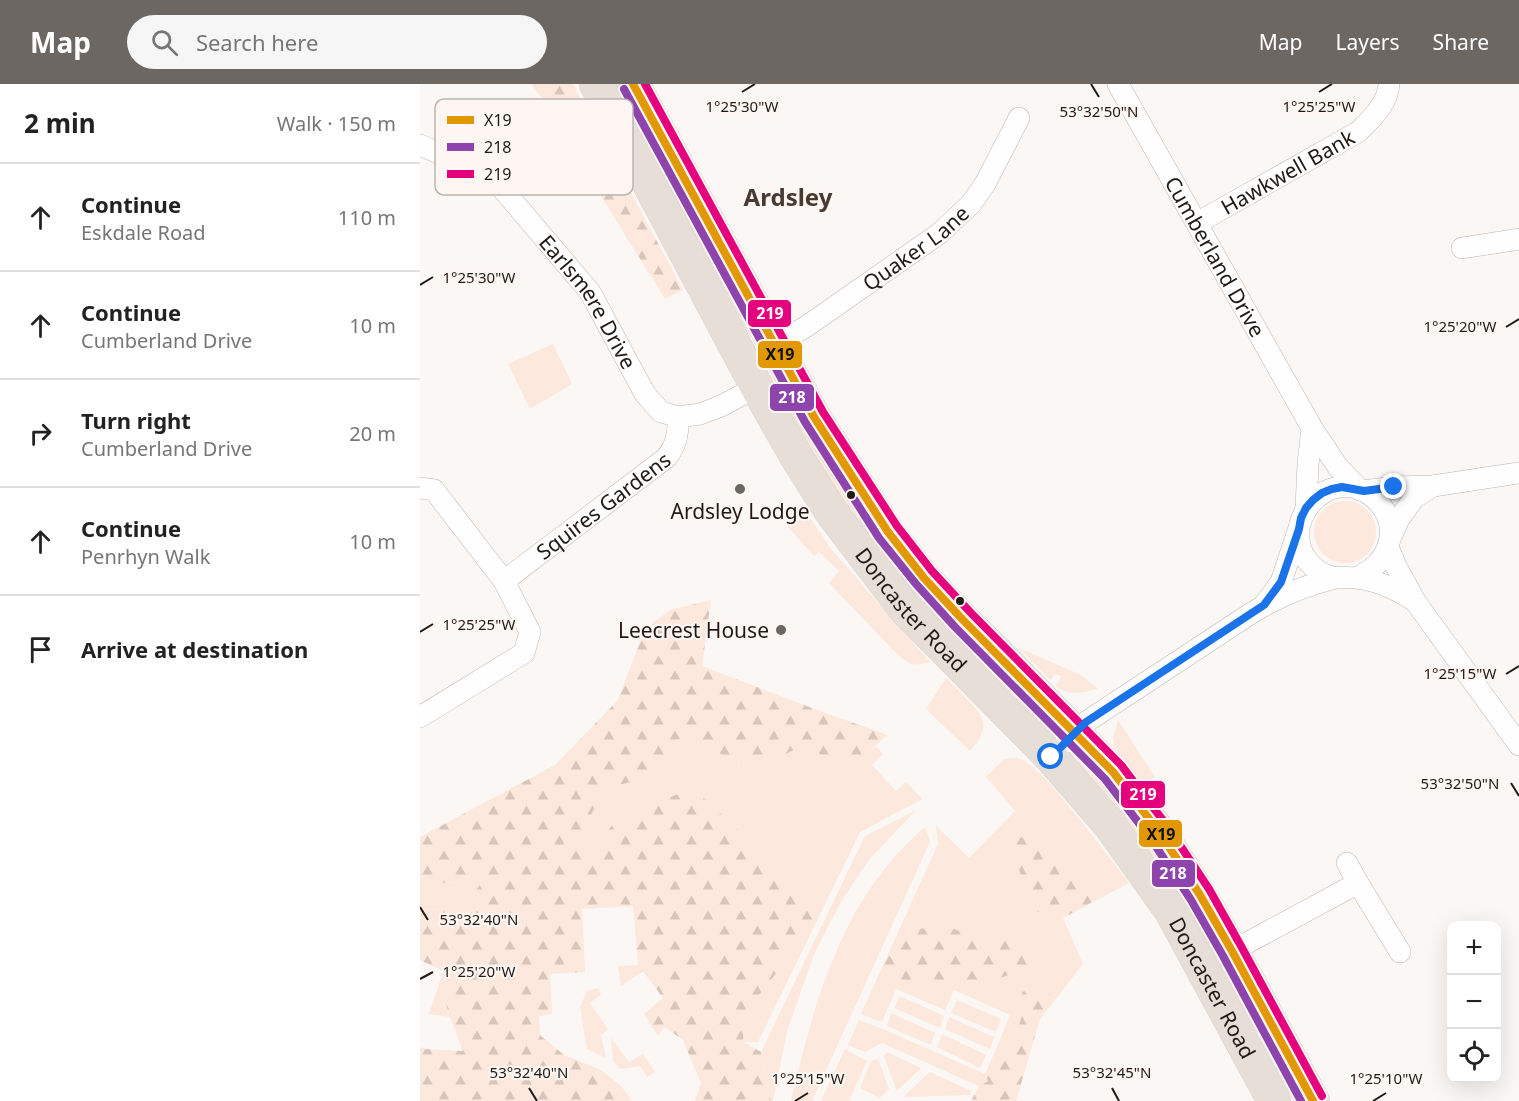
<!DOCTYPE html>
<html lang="en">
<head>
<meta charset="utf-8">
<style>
	body { margin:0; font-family:"Noto Sans",sans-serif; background:#f6f6f6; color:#222 }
	.controls { position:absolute; right:18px; bottom:18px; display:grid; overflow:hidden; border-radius:12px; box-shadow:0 6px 24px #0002 }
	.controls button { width:54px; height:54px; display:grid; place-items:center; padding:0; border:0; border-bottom:2px solid #e0e0e0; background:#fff; color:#222; font:30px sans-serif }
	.stop { position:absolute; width:18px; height:18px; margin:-14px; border:4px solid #1a73e8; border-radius:50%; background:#fff }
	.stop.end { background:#1a73e8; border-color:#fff; box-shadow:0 2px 6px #0008 }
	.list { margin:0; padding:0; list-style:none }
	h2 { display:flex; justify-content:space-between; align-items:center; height:78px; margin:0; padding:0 24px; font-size:26px }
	h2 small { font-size:20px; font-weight:400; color:#767676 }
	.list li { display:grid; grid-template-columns:39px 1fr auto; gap:18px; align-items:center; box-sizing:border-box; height:108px; padding:0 24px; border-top:2px solid #e0e0e0 }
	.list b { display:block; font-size:22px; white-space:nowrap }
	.list p { margin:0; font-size:20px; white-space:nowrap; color:#767676 }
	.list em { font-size:20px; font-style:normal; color:#767676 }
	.icon { flex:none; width:33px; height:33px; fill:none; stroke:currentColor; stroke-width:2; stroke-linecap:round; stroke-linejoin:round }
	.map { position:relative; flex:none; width:1099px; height:1017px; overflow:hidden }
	header { display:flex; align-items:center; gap:36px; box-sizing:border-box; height:84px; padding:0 30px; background:#6d6764; color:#fff }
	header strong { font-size:28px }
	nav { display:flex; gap:33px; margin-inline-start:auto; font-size:21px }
	.search { width:420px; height:54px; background:#f6f6f6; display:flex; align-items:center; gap:15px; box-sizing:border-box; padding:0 21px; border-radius:33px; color:#767676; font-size:22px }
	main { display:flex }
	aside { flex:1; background:#fff }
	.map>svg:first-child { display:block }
	.green { fill:#fce8dc }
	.forest { fill:url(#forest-firs) }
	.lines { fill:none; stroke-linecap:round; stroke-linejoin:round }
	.minor-casing { stroke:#bbb6b3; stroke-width:22 }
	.trunk-casing { stroke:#d5d2d1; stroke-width:34 }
	.minor { stroke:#fefefe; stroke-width:21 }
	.trunk { stroke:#e7ded8; stroke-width:33 }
	.bus-1-casing { stroke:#fef6f2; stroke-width:12 }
	.bus-2-casing { stroke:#fef6f2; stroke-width:12 }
	.bus-3-casing { stroke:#fef6f2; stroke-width:12 }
	.bus-1 { stroke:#e29802; stroke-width:8 }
	.bus-2 { stroke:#8e44ad; stroke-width:8 }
	.bus-3 { stroke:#e5007d; stroke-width:8 }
	.route { stroke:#1a73e8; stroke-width:8 }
	.ticks { fill:none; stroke:#201a16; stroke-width:2 }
	.poi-dot { fill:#6d6764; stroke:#fef6f2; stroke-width:2 }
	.bus-dot { fill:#201a16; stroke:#fef6f2; stroke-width:2 }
	.labels { text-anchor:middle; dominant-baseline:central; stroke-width:4.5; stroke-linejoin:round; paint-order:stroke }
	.street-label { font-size:21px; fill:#201a16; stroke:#fef6f2 }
	.poi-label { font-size:21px; fill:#201a16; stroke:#fef6f2 }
	.quarter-label { font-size:24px; font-weight:bold; fill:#483a31; stroke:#fef6f2 }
	.key { fill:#fef6f2; stroke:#bbb4b0; stroke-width:1.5 }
	.key-label { font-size:16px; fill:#201a16 }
	.ticks-label { font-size:15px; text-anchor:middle; fill:#201a16; stroke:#fef6f2; stroke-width:4.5; stroke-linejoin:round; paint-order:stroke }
	.line-badge { stroke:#fef6f2; stroke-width:2 }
	.badge-label { font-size:16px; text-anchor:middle; font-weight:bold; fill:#fff }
	.pale-badge-label { font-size:16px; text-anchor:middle; font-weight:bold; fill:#111 }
</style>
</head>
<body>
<header>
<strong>Map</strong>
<div class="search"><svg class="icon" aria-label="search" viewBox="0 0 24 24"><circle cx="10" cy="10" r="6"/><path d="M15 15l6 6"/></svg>Search here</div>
<nav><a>Map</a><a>Layers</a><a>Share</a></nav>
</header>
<main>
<aside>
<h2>2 min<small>Walk · 150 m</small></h2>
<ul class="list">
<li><svg class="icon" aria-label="ahead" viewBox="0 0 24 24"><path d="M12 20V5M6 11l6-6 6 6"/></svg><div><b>Continue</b><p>Eskdale Road</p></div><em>110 m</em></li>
<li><svg class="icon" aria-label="ahead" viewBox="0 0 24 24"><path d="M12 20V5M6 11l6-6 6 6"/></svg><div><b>Continue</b><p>Cumberland Drive</p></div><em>10 m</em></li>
<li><svg class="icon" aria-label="right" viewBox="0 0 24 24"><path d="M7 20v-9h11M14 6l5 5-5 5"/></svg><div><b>Turn right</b><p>Cumberland Drive</p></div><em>20 m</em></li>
<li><svg class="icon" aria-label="ahead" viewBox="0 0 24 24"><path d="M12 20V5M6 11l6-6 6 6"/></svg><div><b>Continue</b><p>Penrhyn Walk</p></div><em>10 m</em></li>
<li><svg class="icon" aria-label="arrive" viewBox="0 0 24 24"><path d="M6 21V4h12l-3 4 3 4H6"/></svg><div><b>Arrive at destination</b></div></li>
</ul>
</aside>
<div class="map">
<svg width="1099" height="1017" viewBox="0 0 1099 1017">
	<defs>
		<pattern id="forest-firs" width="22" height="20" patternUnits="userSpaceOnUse" patternTransform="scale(1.5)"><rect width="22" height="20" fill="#fce8dc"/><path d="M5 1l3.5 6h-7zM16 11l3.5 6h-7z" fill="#d8c6bc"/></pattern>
	</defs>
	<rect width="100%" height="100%" fill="#fbf7f5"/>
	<path class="green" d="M253,98L294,182L331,252L327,254L243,104Z
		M133,260L152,300L110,325L88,280Z
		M363,310H367L596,611L589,613L511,535L410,401L360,315Z
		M894 448a31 31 0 1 1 62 0a31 31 0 1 1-62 0Z
		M381,420L411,465L510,578C494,583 490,581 477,570L409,499L419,487L399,468L394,472L361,435Z
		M599,564L661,591L678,605C663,608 648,613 636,602L641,592L635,590L630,596Z
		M526,594C534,602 542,610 550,618C568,637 568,646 550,667L506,625Z
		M698,636L735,693L723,698L694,663L693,653Z
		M257,655L340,684L377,664L436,680L456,662L463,670L452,681L476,707L486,698L502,715L440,748L338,958H323L324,930L398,836L395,821L281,711L263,707L169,772L160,751L185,705L236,691Z
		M599,674C619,685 631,701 646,719C668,745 688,772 709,799L643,834L663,880L635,916L623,902L604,924L595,955L577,963L590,931L534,906L525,926L476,905L462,938L441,930L518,760L516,742L549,774L595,727L566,693L584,675Z
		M662,675L716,740L762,805L835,934L832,941L827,938L657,681L658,677Z
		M495,727L448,777L422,816L394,870L367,947L353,1017H351L341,968L445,752Z
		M505,743L510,758L392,1017H371C395,915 422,814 505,743Z
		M62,797L45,824L3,826L0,828V800Z
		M23,888L27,890L25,917L30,933L9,930Z
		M178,904L181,910L170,919L188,945L181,951L186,974L167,965L160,923L167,907Z
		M480,912L524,932L520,944L474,924Z
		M537,916L581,935L576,948L531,929Z
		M471,929L515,949L511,961L467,942Z
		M529,933L574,953L570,965L525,945Z
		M439,936L465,946L565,990L568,997L559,1002L462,959L445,968L428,961Z
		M522,950L566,971L560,984L517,963Z
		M191,954L209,978L223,970L235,988L227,993L220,982L200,985L193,977Z
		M425,965L447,977L429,1017H401Z
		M467,968L501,984L477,1007L464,972Z
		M458,975L469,1005L460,1014L440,1004L451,977Z
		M510,988L551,1007L550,1011L483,1013Z"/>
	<path class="forest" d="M111,0H153L263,206L245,215L181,112L170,76Z
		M291,516L282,582L392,624L467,651L436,680L377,664L340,684L257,655L236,691L185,705L160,751L169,771L193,740L264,707L281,711L396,821L398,836L324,930L323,958L341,968L351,1017H275L281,999L263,956L244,943L238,952L224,930L243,914L223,887L201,902L198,882L218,881L213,822L162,825L165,888L130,890L132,930L119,932L120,951L144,971L181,986L201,1002L212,1017H0V963L6,965L43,967L30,933L25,917L27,890L17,884L0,876V828L3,826L45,824L62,797L0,800V753L135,681L198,616L225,545L250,526Z
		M618,748L676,816L643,834L611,826L591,757Z
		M527,842L570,860L597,852L610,867L606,885L571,897L490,901L461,887L479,847Z
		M623,902L635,916L620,935L596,1017H551L559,1002L568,997L565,990L577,963L595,955L604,924L602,908Z"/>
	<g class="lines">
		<g class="minor-casing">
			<g id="minor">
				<path id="s1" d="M698,0L892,344L918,383L940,406"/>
				<path id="s2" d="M0,61L61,87L74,95L170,208L225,310L241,328L259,333L280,330L301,322L337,303"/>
				<path id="s3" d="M777,139L938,48C951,35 968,20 969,0"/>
				<path d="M1042,164L1099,155"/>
				<path id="s4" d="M355,261L387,242L520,149L551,120L565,100L599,34"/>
				<path d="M0,404L14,406L84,497"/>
				<path d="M944,407L974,403L1013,402L1099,389"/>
				<path d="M886,424L888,380L892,344"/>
				<path d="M970,455L979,435L994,414L1013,402"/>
				<path d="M968,463L976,482L995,517L1099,661"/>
				<path d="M935,494C970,481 984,441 954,414C907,374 848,449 897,486C913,497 920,492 936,494C958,496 977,506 995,517"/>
				<path d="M844,521L861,498L878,447"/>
				<path id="s5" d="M0,633L104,569L110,548L84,497L246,374C258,360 257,350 259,333"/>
				<path d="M646,658L666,638L830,530C855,514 887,501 915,494"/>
				<path d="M927,779L938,799"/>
				<path d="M812,867L938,799L980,868"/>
			</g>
		</g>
		<g class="trunk-casing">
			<g id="trunk">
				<path id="s6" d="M176,0L337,303L376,372L412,429L485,525L631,673L689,740L751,827L854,1017"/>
				<path d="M213,0L394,333L468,448L504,494L543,536L580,572L693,688L740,749L780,811L812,867L893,1017"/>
			</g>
		</g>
		<use href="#minor" class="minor"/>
		<use href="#trunk" class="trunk"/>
		<g class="bus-1-casing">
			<path id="bus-1" d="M213,0L394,333L468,448L504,494L543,536L693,688L740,749L780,811L812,867L893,1017"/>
		</g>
		<g class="bus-2-casing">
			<path id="bus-2" d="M204,5L385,338L459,454L496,500L535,543L685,695L731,755L771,816L803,872L881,1017"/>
		</g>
		<g class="bus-3-casing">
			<path id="bus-3" d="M225,0L403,328L477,442L512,487L551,529L701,681L748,743L789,805L821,862L902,1012"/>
		</g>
		<use href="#bus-1" class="bus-1"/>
		<use href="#bus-2" class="bus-2"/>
		<use href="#bus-3" class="bus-3"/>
	</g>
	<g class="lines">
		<path class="route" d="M631,673L666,638L844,521L861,498L879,445L881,434L886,424L893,416L902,409L912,405L922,403L944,407L974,403"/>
	</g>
	<path class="ticks" d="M671,0L679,13M322,8L335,0M899,8L912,0M0,201L13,193M1086,243L1099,235M0,548L13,540M1086,590L1099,582M1091,699L1099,712M0,823L8,836M0,895L13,888M109,1004L117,1017M692,1004L699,1017M375,1017L388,1009M953,1017L966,1009"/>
	<g class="poi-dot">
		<circle cx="320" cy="405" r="6"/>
		<circle cx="361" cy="546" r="6"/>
	</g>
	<g class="bus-dot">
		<circle cx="431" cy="411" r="5"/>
		<circle cx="540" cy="517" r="5"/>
	</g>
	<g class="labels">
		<g class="street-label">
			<text stroke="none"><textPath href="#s3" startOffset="104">Hawkwell Bank</textPath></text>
			<text stroke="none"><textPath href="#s4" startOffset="171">Quaker Lane</textPath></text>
			<text stroke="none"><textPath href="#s1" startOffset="198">Cumberland Drive</textPath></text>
			<text stroke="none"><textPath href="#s2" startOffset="237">Earlsmere Drive</textPath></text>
			<text stroke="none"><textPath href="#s5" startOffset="326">Squires Gardens</textPath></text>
			<text stroke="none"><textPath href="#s6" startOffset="615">Doncaster Road</textPath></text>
			<text stroke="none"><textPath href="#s6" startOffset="1101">Doncaster Road</textPath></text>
		</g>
		<g class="poi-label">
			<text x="320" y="427">Ardsley Lodge</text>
			<text x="349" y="546" text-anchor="end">Leecrest House</text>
		</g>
		<g class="quarter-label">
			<text x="368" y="112">Ardsley</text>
		</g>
	</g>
	<rect x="15" y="15" width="198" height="96" rx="9" class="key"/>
	<rect x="27" y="32" width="27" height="8" fill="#e29802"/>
	<rect x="27" y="59" width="27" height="8" fill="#8e44ad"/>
	<rect x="27" y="86" width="27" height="8" fill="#e5007d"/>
	<g class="key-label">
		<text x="64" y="42">X19</text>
		<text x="64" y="69">218</text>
		<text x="64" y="96">219</text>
	</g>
	<g class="ticks-label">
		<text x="899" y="28">1°25'25"W</text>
		<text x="322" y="28">1°25'30"W</text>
		<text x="679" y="33">53°32'50"N</text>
		<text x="59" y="199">1°25'30"W</text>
		<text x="1040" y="248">1°25'20"W</text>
		<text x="59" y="546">1°25'25"W</text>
		<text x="1040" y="595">1°25'15"W</text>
		<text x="1040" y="705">53°32'50"N</text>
		<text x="59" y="841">53°32'40"N</text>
		<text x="59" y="893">1°25'20"W</text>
		<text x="109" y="994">53°32'40"N</text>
		<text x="692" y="994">53°32'45"N</text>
		<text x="388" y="1000">1°25'15"W</text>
		<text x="966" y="1000">1°25'10"W</text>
	</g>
	<g class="line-badge">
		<rect x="327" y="215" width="45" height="29" rx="6" fill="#e5007d"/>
		<rect x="337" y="256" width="46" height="29" rx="6" fill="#e29802"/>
		<rect x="349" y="299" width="46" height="29" rx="6" fill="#8e44ad"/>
		<rect x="700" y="696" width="46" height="29" rx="6" fill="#e5007d"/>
		<rect x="718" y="735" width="45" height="29" rx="6" fill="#e29802"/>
		<rect x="731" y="775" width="45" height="29" rx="6" fill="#8e44ad"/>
	</g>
	<g class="badge-label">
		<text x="350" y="235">219</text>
		<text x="372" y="319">218</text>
		<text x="723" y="716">219</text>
		<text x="753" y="795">218</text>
	</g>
	<g class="pale-badge-label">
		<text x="360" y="276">X19</text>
		<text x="741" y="756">X19</text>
	</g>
</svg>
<div class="controls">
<button>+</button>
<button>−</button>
<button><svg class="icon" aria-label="locate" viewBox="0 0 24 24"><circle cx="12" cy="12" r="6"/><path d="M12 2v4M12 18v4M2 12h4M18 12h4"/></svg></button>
</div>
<div class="stop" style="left:631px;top:673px"></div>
<div class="stop end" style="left:974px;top:403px"></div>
</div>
</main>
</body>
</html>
